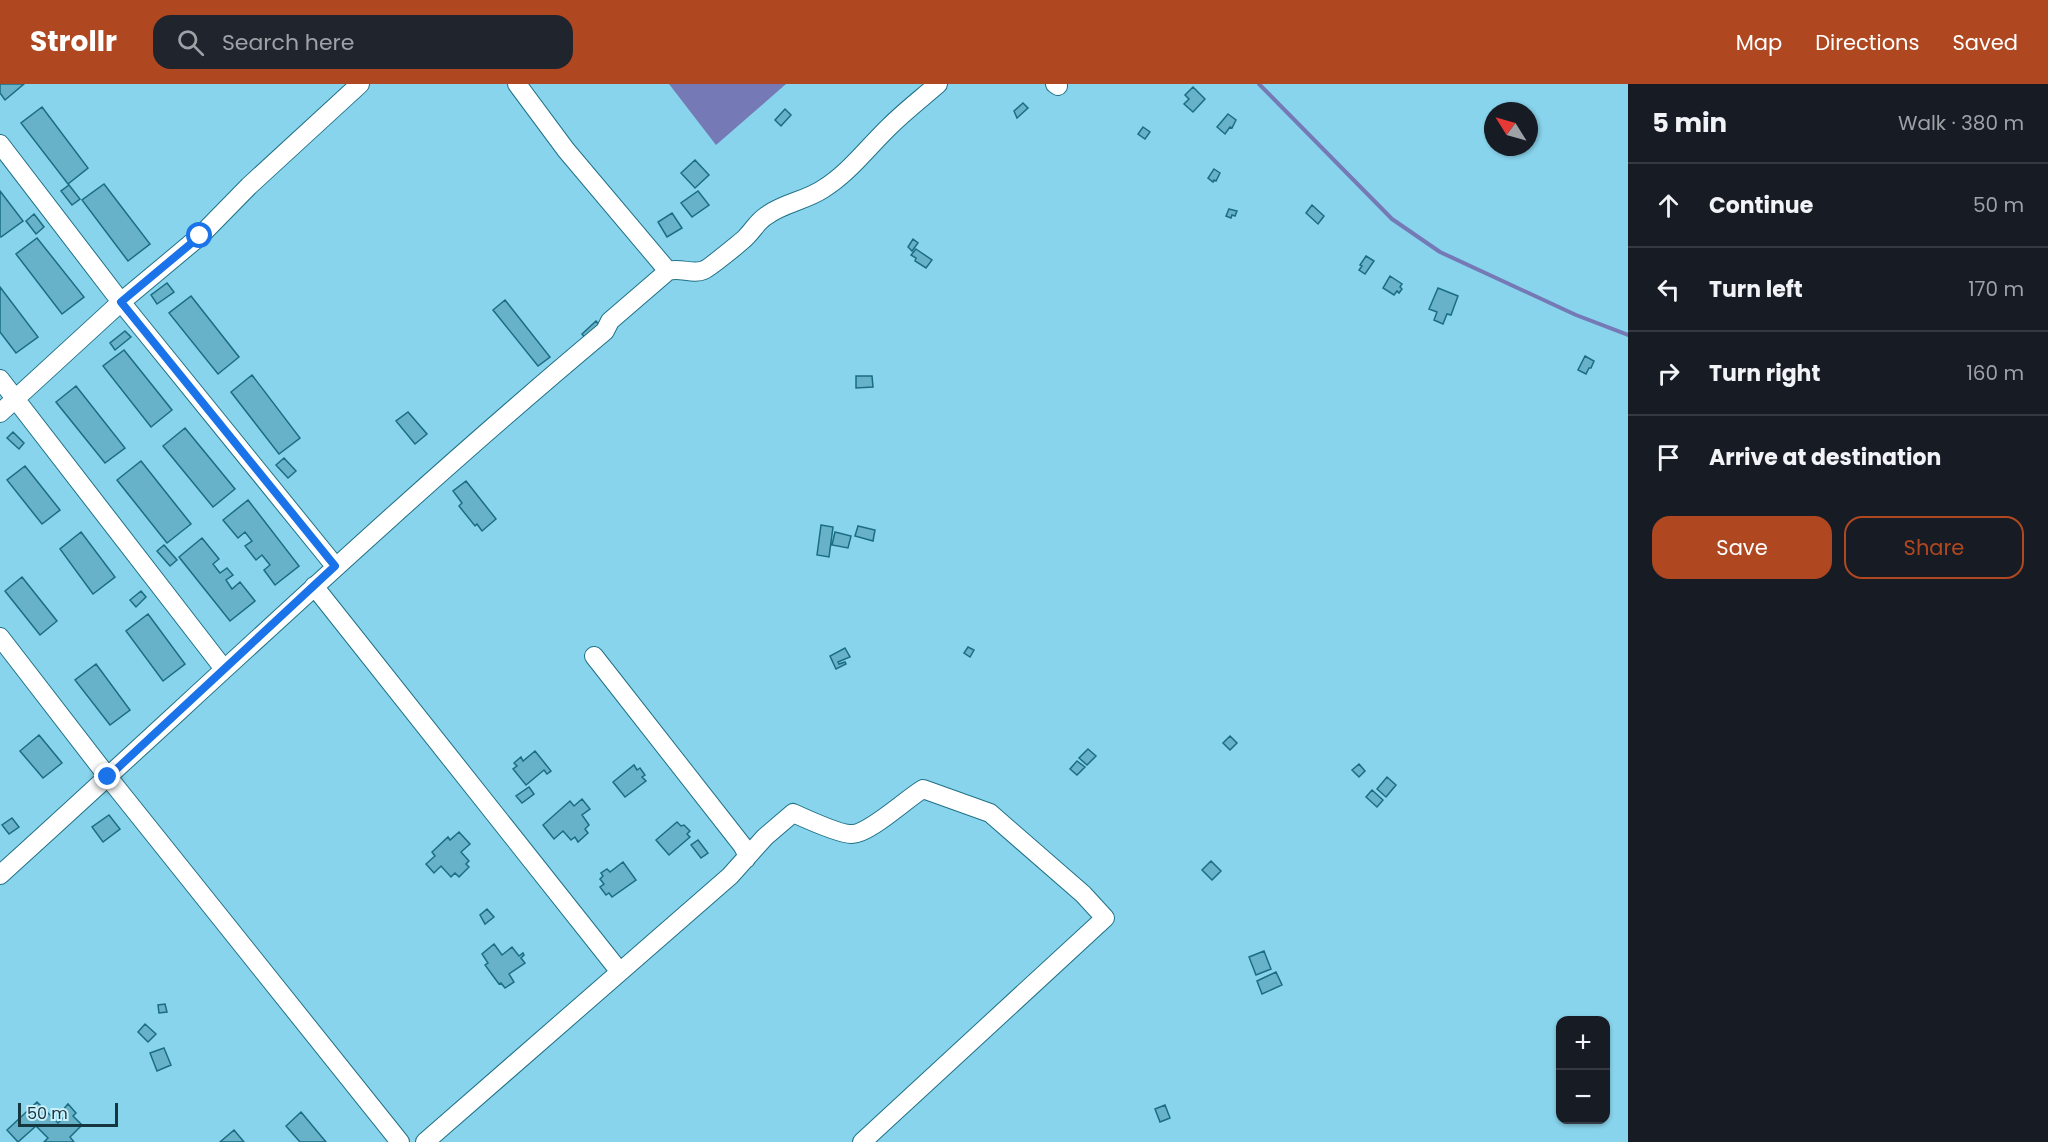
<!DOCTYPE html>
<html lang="en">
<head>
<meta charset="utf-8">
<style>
	body { margin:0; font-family:Poppins,sans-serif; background:#20242c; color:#f1f3f6 }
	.controls { position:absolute; right:18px; bottom:18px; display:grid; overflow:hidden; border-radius:12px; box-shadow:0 2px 4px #0004 }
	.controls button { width:54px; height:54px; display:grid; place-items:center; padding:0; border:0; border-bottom:2px solid #363941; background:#171b24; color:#f1f3f6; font:30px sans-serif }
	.compass { position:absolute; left:1484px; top:18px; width:54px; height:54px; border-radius:50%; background:#171b24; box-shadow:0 2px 4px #0004; rotate:307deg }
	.scale { position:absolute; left:18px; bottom:15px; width:100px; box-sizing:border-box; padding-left:6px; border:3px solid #15353f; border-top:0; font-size:16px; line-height:21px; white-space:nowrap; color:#15353f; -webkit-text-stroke:4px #cbeffb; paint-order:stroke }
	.stop { position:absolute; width:18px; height:18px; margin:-14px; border:4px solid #1a73e8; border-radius:50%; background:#fff }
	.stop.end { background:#1a73e8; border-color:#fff; box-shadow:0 2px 6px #0008 }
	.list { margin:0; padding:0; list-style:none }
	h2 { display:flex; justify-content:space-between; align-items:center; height:78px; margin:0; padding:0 24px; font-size:26px }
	h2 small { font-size:20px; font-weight:400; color:#9ea1a6 }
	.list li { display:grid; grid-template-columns:39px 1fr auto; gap:18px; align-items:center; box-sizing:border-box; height:84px; padding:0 24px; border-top:2px solid #363941 }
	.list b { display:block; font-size:22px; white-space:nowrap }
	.list em { font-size:20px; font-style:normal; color:#9ea1a6 }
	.actions { display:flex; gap:12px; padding:18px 24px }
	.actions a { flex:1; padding:14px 0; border:2px solid #af4821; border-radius:18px; text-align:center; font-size:21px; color:#af4821 }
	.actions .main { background:#af4821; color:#fff }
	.icon { flex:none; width:33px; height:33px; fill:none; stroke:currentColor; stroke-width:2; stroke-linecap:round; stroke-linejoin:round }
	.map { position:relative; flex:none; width:1628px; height:1058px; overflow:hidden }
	header { display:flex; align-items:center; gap:36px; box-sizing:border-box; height:84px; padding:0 30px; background:#af4821; color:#fff }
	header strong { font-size:28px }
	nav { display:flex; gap:33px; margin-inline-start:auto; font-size:21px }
	.search { width:420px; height:54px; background:#20242c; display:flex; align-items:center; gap:15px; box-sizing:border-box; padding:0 21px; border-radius:18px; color:#9ea1a6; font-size:22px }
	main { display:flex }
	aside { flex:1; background:#171b24 }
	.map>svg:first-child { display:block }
	.water { fill:#7579b5 }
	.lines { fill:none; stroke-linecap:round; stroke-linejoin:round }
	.stream { stroke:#7579b5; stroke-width:4 }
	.building { fill:#67b2c9; stroke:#1a6d82; stroke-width:1.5 }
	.minor-casing { stroke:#207187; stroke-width:20 }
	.minor { stroke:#fff; stroke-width:18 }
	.route { stroke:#1a73e8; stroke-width:8 }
</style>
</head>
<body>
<header>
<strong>Strollr</strong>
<div class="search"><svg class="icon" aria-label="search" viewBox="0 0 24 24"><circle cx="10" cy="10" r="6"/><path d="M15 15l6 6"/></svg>Search here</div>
<nav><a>Map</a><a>Directions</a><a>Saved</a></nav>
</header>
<main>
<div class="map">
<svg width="1628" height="1058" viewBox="0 0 1628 1058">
	<rect width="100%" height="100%" fill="#88d4ec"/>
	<path class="water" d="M669,0H786L716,61Z"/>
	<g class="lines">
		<path class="stream" d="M1259,0L1392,135L1440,168L1576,231L1628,251"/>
	</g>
	<path class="building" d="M0,0H24L5,16L0,9Z
		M1193,3L1205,15L1193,28L1184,20L1189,15L1185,11Z
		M1023,19L1028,24L1017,34L1014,27Z
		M42,23L88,84L68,100L21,39Z
		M785,25L791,31L781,42L775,36Z
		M1228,30L1236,36L1232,44L1230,43L1225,50L1217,43Z
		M1143,43L1150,48L1145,55L1138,50Z
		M695,76L709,91L695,104L681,89Z
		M1214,85L1220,89L1216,97L1214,96L1213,98L1208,94Z
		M104,100L150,160L128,177L82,116Z
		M69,101L80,115L72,121L61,107Z
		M0,107L23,137L1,153L0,152Z
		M698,107L709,121L692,133L681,119Z
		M1312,121L1324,132L1318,140L1306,129Z
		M1229,125L1237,127L1235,132L1232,131L1231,134L1226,132Z
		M672,129L682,144L667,153L658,138Z
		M34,130L44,143L36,150L26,137Z
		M37,154L84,213L62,230L16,170Z
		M913,155L918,159L912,167L908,163Z
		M916,165L932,176L926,184L915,177L916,174L911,171Z
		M1366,172L1374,177L1365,190L1359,186L1362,182L1360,181Z
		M1390,192L1402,200L1400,203L1402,205L1399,209L1397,207L1394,211L1383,204Z
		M167,199L174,208L157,220L151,211Z
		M0,203L38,253L16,269L0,248Z
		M1438,204L1458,212L1451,231L1447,230L1443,240L1434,236L1437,228L1429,225Z
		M191,212L239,273L218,290L169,229Z
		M505,216L550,273L538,282L493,226Z
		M596,237L602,244L588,257L582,250Z
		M125,247L131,253L115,266L110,259Z
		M124,266L172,326L151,343L103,282Z
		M1585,272L1594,277L1591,284H1589L1586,290L1578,286Z
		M252,291L300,354L279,370L231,308Z
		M856,292H872L873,303L856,304Z
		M76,302L125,364L105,379L56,318Z
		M408,328L427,350L415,360L396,337Z
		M185,344L235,405L213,423L163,362Z
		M13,348L24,359L19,365L7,354Z
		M284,374L296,387L288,394L276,381Z
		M141,377L191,440L167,459L117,396Z
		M25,382L60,426L42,440L7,396Z
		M466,397L496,435L482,447L477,440L475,442L459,422L462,419L453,407Z
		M248,416L299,482L275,501L264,486L270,481L262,471L256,476L245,462L252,457L245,448L238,454L223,436Z
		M821,441L833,443L829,473L817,471Z
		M858,442L875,446L873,457L855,452Z
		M81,448L115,493L93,510L60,465Z
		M835,448L851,452L848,464L832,461Z
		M202,454L219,475L213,480L220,489L227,484L233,491L226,496L232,505L240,498L255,517L230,537L179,473Z
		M164,461L177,476L170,482L157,467Z
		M22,493L57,537L40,551L5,507Z
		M141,507L146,513L136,523L130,516Z
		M148,530L185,580L163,597L126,547Z
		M968,563L974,566L970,573L964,569Z
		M845,564L850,573L838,578L839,580L845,578L846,580L836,585L830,572Z
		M96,580L130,626L110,641L75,596Z
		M39,651L62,679L43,694L20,667Z
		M1230,652L1237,659L1230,666L1223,659Z
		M1088,665L1096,672L1087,681L1079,674Z
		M535,667L551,687L547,690L544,686L526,701L513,685L517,682L514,679L521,673L523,677Z
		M1077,677L1085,683L1077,691L1070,685Z
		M1359,680L1365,687L1359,693L1352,686Z
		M634,681L637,686L640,684L645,691L642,693L646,697L625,713L613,698Z
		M1387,693L1396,701L1386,713L1377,705Z
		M529,703L534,710L522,719L516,712Z
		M1372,706L1383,716L1377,723L1366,713Z
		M582,715L590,725L582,731L589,741L585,745L588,749L578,758L575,753L571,756L563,747L554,755L543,741L570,717L574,722Z
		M109,731L120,745L103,758L92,743Z
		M12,734L19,743L9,750L2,741Z
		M677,738L681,742L684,741L690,747L687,750L690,753L669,771L656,756Z
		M459,748L470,760L461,768L469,777L466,780L469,783L459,793L455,789L451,793L441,782L434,789L426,780L435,772L432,768L448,753L450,756Z
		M698,756L708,769L701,774L691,761Z
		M1211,777L1221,787L1212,796L1202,786Z
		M623,778L636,796L612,813L609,809L606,811L600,803L604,800L600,795L603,792L601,789L607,785L610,788Z
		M487,825L494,833L485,840L480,831Z
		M494,860L502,871L512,863L519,872L523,869L524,871L521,874L525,879L509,890L514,898L505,904L501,899L499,900L485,881L488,879L482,870Z
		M1264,867L1271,885L1256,891L1249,873Z
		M1276,888L1282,901L1262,910L1257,897Z
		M165,920L167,928L159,929L158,921Z
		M145,940L156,950L148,958L138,948Z
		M164,964L171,981L157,987L150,969Z
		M37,1018L58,1039L66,1031L62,1027L68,1020L76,1029L73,1032L82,1041L70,1053L74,1058H44L48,1054L36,1042L18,1058L7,1046Z
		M1165,1021L1170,1034L1160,1038L1155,1025Z
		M301,1028L326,1058H300L286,1042Z
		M234,1046L244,1058H220Z"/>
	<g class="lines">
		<g class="minor-casing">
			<path id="minor" d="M1055,0L1058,2
				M0,60L121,218L335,482
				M668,187C680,183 693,191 704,186C708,185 745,155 747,152C754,145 757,138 766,132C783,119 805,117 823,105C849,89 868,63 890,42C905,27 922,14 938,0
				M0,295L224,585
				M0,329L121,218L200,152L249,102L360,0
				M314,502L620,888
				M0,553L108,693L400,1058
				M594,572L742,761L746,768V775
				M0,791C201,609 397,421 605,247L610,237L668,187L566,66L517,0
				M425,1058L730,792L765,753L793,729C804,734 842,751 852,750C869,750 906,715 923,705L990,729L1083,810L1105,834L862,1058"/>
		</g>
		<use href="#minor" class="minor"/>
	</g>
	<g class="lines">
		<path class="route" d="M108,693L335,482L121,218L200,152"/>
	</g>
</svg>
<div class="controls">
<button>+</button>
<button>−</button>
</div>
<svg class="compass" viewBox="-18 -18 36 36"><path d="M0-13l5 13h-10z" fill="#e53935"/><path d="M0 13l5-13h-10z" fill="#9ea1a6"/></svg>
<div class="scale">50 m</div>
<div class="stop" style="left:200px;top:152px"></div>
<div class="stop end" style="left:108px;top:693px"></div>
</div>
<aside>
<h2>5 min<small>Walk · 380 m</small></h2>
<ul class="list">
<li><svg class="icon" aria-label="ahead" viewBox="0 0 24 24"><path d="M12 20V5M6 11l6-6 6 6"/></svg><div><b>Continue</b></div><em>50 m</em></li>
<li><svg class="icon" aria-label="left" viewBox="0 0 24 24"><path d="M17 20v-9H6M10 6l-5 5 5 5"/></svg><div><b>Turn left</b></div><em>170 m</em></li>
<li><svg class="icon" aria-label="right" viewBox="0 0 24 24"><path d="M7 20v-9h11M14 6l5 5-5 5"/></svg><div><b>Turn right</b></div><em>160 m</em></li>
<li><svg class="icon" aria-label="arrive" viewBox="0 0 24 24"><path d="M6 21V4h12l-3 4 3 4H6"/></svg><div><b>Arrive at destination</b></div></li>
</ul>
<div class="actions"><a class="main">Save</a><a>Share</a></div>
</aside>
</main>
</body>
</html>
